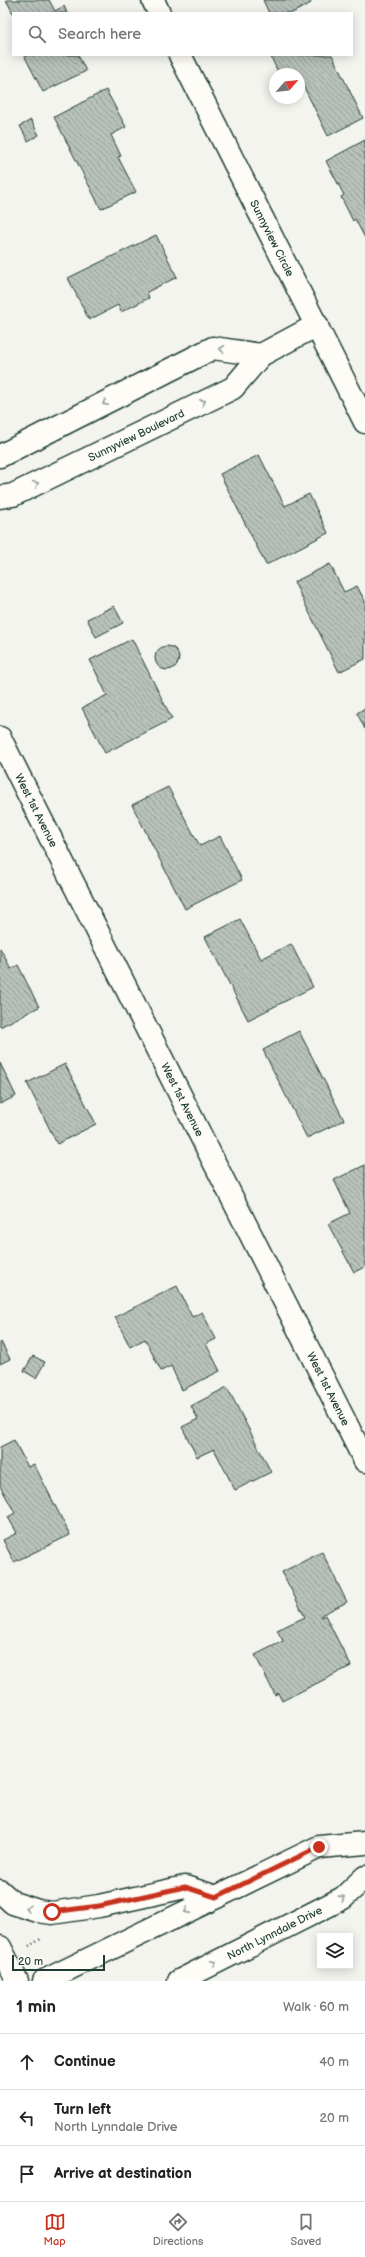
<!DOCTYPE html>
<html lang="en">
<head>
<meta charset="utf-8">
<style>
	body { margin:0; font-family:"Balsamiq Sans",sans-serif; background:#f2f2f2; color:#222 }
	.controls { position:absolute; right:12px; bottom:12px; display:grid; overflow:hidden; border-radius:0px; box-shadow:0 2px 10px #0003 }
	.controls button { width:36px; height:36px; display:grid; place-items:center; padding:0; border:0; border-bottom:1px solid #e0e0e0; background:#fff; color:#222; font:20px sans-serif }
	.compass { position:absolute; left:269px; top:68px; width:36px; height:36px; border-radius:50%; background:#fff; box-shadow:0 2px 10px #0003; rotate:62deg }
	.scale { position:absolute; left:12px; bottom:10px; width:93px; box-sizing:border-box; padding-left:4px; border:2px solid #1f3d34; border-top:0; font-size:11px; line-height:14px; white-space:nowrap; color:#1f3d34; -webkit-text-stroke:3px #fdfcf7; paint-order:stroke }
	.stop { position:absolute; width:12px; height:12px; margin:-9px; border:3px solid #c8321e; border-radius:50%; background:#fff }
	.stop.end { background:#c8321e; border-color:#fff; box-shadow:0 1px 4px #0008 }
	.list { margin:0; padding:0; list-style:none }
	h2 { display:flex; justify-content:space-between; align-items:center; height:52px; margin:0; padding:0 16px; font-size:17px }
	h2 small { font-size:13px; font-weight:400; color:#767676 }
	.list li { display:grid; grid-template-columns:26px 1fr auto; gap:12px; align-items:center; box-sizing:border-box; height:56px; padding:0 16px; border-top:1px solid #e0e0e0 }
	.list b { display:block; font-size:15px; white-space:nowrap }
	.list p { margin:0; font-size:13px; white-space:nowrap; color:#767676 }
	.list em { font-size:13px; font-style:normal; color:#767676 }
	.icon { flex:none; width:22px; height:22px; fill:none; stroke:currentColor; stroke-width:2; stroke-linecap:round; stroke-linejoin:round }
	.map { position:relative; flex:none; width:365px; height:1981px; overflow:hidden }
	.search { position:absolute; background:#fff; box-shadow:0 2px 10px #0003; left:12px; right:12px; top:12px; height:44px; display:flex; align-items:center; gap:10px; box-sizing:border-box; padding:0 14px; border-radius:0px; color:#767676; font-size:15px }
	.sheet { height:220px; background:#fff }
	nav { display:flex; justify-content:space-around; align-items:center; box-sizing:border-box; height:56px; border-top:1px solid #e0e0e0; background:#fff; font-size:11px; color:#767676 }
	nav a { display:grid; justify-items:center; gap:2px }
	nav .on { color:#c8321e }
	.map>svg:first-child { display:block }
	.building { fill:url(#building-back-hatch); stroke:#1f3d34 }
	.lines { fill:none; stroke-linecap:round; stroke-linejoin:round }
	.minor-casing { stroke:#1f3d34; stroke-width:25 }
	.major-casing { stroke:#1f3d34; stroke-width:25 }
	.path { stroke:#1f3d34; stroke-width:2.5; stroke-dasharray:1 3; stroke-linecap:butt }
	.minor { stroke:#fdfcf7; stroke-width:22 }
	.major { stroke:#fdfcf7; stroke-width:22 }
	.oneway { stroke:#8e9c96 }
	.route { stroke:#c8321e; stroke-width:5 }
	.labels { text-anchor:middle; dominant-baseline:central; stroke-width:3; stroke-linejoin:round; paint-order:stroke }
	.street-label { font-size:11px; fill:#1f3d34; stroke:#fdfcf7 }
</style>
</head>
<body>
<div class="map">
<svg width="365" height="1981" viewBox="0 0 365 1981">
	<defs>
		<pattern id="building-back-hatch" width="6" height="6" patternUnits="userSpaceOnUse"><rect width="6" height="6" fill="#b9c1bb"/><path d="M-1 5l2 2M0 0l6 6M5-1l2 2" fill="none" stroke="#969e99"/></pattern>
	</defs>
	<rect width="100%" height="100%" fill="#f4f4ef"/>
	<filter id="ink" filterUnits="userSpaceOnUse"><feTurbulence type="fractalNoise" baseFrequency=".025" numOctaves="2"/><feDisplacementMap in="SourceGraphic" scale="8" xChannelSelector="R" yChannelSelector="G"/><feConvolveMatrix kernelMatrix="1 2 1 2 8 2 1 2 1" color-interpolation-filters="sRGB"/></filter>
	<g filter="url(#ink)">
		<path class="building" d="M6,0H49L55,11L64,6L67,13H13Z
			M263,0H309L311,3L292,13H269Z
			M24,55H78L86,71L43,92Z
			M274,55H332L363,118L328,136L303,85L299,87V74H279L271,57Z
			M106,90L126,127L111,135L121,156L118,157L136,192L101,209L54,117Z
			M31,120L39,135L28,141L20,126Z
			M365,140V238L355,219L353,221L341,197L344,195L326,161Z
			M156,235L177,277L147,292L149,298L121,312L118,305L89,320L68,278Z
			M259,455L285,506L309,494L328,533L266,565L220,474Z
			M330,564L344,592L357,586L365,601V659L339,672L294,582Z
			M114,606L123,623L96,637L87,619Z
			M132,639L172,719L105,753L82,708L107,695L90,660Z
			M155 658a12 12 0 1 1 24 0a12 12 0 1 1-24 0Z
			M365,708V729L357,713Z
			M168,787L200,846L220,836L242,880L185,909L132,805Z
			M240,919L261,959L291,944L313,987L248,1020L205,937Z
			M0,948L11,969L18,965L39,1007L0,1027Z
			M299,1031L344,1120L307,1138L263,1050Z
			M0,1063L16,1096L0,1104Z
			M65,1064L96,1124L57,1144L27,1083Z
			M365,1165V1267L354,1272L328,1224L350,1213L334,1180Z
			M177,1286L192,1317L202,1312L216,1339L206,1344L220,1371L182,1390L171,1366L161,1371L145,1339L130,1347L115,1317Z
			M1,1342L10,1359L0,1364V1343Z
			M33,1356L45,1362L36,1378L24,1371Z
			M227,1387L271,1472L235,1490L214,1449L197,1457L182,1427L198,1419L191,1406Z
			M14,1440L28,1467L34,1464L70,1535L14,1562L3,1540L17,1533L8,1517L15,1513L0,1486V1447Z
			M322,1552L347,1602L321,1615L322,1617L325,1615L351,1666L282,1701L278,1693L275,1695L255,1655L283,1641L277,1630L305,1617L282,1572Z"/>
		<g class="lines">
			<g class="minor-casing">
				<g id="minor">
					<path d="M153,0L159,13"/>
					<path id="s1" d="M180,55L365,422"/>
					<path d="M0,456L213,348L261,355"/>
					<path id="s2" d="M0,497L13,495L233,388L261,355L317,325"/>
					<path id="s3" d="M0,738L365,1461"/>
				</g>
			</g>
			<g class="major-casing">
				<g id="major">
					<path d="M0,1891L13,1903L38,1911L52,1913L99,1906L185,1887L216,1897"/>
					<path d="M0,1947L17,1981"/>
					<path d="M44,1981L319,1847L365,1843"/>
					<path id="s4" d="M179,1981L343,1898L365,1877"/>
				</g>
			</g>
			<path class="path" d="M29,1946L41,1939"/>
			<use href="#minor" class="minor"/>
			<use href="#major" class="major"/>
		</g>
		<defs><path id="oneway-chevron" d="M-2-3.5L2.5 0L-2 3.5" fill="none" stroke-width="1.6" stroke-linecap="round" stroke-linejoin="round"/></defs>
		<g class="oneway">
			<use href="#oneway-chevron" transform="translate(222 349) rotate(-172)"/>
			<use href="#oneway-chevron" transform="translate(203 402) rotate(-26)"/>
			<use href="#oneway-chevron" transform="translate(105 403) rotate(153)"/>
			<use href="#oneway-chevron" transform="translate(36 484) rotate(-26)"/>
			<use href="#oneway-chevron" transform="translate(342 1898) rotate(-33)"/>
			<use href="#oneway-chevron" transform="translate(28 1908) rotate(-161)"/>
			<use href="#oneway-chevron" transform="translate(187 1911) rotate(154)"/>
			<use href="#oneway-chevron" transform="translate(214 1963) rotate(-27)"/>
		</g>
	</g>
	<g class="lines" filter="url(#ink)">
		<path class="route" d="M52,1912L99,1906L185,1887L216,1897L319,1847"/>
	</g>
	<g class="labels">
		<g class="street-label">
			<text stroke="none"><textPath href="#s1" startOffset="205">Sunnyview Circle</textPath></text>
			<text stroke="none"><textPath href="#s2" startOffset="150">Sunnyview Boulevard</textPath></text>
			<text stroke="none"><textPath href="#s3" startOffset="81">West 1st Avenue</textPath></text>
			<text stroke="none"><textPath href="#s3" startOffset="405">West 1st Avenue</textPath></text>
			<text stroke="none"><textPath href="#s3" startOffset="729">West 1st Avenue</textPath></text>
			<text stroke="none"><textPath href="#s4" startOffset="107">North Lynndale Drive</textPath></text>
		</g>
	</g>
</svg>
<div class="controls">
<button><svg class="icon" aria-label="layers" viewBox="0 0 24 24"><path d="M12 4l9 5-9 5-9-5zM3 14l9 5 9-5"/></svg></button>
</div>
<svg class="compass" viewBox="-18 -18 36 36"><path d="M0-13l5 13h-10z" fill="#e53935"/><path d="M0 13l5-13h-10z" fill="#767676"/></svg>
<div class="scale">20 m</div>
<div class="stop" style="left:52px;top:1912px"></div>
<div class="stop end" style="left:319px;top:1847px"></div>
<div class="search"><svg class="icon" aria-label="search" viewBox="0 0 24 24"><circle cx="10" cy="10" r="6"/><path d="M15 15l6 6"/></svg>Search here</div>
</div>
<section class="sheet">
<h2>1 min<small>Walk · 60 m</small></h2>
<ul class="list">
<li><svg class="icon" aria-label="ahead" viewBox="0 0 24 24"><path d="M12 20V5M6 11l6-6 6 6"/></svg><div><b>Continue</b></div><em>40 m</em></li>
<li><svg class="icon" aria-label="left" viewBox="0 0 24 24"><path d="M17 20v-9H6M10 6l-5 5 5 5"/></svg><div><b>Turn left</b><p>North Lynndale Drive</p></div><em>20 m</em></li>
<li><svg class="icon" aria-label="arrive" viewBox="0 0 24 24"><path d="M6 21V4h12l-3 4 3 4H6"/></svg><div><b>Arrive at destination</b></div></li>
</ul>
</section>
<nav>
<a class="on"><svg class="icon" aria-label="map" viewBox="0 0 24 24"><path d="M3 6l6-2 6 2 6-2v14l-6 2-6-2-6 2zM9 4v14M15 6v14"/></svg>Map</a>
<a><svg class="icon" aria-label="directions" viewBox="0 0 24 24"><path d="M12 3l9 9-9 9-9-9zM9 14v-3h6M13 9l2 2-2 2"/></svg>Directions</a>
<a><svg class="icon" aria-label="saved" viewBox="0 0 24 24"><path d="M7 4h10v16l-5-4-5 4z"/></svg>Saved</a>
</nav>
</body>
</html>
